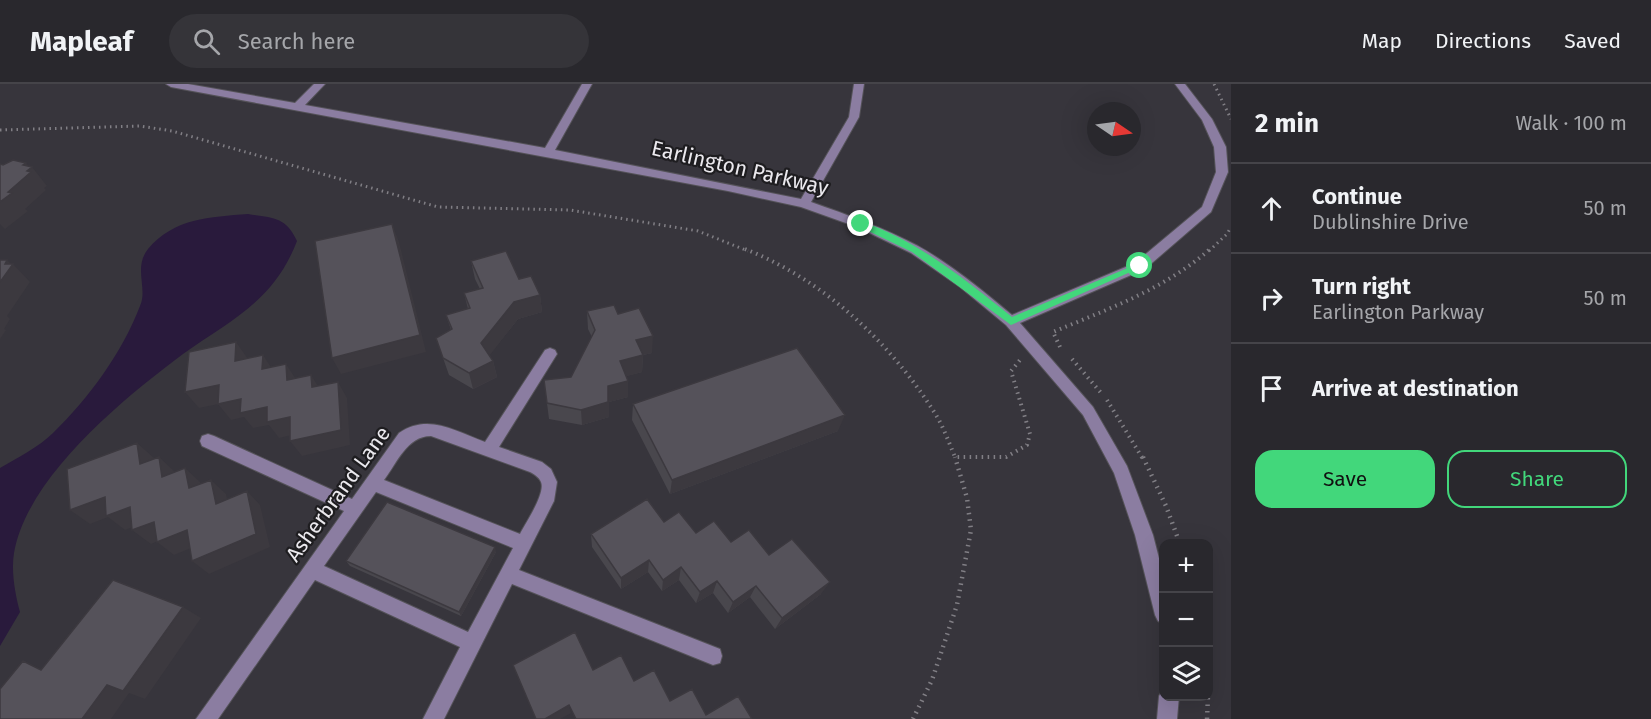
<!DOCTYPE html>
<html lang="en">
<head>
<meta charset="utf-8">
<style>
	body { margin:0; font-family:"Fira Sans",sans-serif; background:#353439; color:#f1f3f6 }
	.controls { position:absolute; right:18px; bottom:18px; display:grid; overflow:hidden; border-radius:12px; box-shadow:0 6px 24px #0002 }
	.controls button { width:54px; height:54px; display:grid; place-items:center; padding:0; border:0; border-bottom:2px solid #454449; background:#29282d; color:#f1f3f6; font:30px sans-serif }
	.compass { position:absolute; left:1087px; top:18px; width:54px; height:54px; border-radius:50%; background:#29282d; box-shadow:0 6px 24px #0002; rotate:103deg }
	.stop { position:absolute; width:18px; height:18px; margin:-14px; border:4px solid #42d77b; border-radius:50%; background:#fff }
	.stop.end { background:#42d77b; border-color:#fff; box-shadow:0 2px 6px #0008 }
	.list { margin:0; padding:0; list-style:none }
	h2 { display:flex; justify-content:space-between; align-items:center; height:78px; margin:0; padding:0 24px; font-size:26px }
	h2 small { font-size:20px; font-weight:400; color:#a5a6aa }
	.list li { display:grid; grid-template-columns:39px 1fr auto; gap:18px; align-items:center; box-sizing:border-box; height:90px; padding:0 24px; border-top:2px solid #454449 }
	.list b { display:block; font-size:22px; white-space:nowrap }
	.list p { margin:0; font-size:20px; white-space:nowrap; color:#a5a6aa }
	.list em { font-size:20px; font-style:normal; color:#a5a6aa }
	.actions { display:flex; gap:12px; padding:18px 24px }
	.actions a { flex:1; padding:14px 0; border:2px solid #42d77b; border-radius:18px; text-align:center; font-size:21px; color:#42d77b }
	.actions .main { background:#42d77b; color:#111 }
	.icon { flex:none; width:33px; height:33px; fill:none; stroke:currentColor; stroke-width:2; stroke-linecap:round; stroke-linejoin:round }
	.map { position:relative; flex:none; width:1231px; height:635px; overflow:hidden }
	header { display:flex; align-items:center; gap:36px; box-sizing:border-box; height:84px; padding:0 30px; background:#29282d; border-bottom:2px solid #454449 }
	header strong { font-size:28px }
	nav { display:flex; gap:33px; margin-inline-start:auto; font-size:21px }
	.search { width:420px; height:54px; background:#353439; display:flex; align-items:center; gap:15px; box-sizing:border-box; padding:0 21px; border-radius:33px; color:#a5a6aa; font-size:22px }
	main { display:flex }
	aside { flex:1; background:#29282d }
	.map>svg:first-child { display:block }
	.water { fill:#291a3c }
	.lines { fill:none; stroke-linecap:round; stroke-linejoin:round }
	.minor-casing { stroke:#545258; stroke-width:2 }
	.path-far2 { stroke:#817f85; stroke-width:3; stroke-dasharray:1.5 4; stroke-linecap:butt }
	.path-far1 { stroke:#817f85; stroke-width:4; stroke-dasharray:1.5 4.5; stroke-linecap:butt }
	.path { stroke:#817f85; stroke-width:4.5; stroke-dasharray:1.5 5; stroke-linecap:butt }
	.minor { fill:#8b7da1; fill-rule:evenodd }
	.wall { fill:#49474d }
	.shaded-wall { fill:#3c393f }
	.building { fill:#55525a; stroke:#3c393f; stroke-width:1.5 }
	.route { fill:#42d77b }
	.labels { text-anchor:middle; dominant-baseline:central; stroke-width:4.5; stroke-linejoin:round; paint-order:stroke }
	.street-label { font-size:21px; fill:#ebe9ee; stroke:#1e1d20 }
</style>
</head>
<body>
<header>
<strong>Mapleaf</strong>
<div class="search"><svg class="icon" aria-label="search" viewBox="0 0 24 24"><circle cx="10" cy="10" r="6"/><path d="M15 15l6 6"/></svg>Search here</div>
<nav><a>Map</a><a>Directions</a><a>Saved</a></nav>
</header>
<main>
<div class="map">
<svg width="1231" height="635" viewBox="0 0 1231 635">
	<rect width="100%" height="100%" fill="#37353c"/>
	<path class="water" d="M248,130C272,134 286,132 297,157C274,217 232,235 183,270C124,314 27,393 14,469C11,487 15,510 20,528L0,562V384C17,374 39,363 53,349C89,314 122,269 140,222C148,204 133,184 148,165C174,134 210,133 248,130Z"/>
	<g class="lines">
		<g class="minor-casing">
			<path id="minor" d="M166,0H188L295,19L314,0H325L305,21L545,64L582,0H592L555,66L801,115L849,33L854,0H864L859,33L811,118C848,131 884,144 918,162C952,181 983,207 1012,231L1135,179L1202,123L1216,88L1214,63L1202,36L1175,0H1185L1212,35L1226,63L1228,88L1211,128L1145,185L1020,239L1093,323L1127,382L1153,451L1164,494V540L1158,537L1155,531L1135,451L1114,389L1083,331L1006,241L960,203L911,169L857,143L801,123L728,107L171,3Z
				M550,264L555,266L557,270L499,363L542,378L551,385L557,398L554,417L519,486L720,565L722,572L720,579L713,581L512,500L444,635H423L460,563L315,496L218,635H196L344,427L202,362L200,357L202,352L208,350L214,352L352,415L399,349C428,329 455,347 485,358L545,266ZM431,352L530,388C534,390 539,393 541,398C546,409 525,440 520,450L384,396C397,379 407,352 431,352ZM376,408L513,464L468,548L324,482Z
				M1164,604V612H1179L1177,635H1157L1159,612Z"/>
		</g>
		<path class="path-far2" d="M1214,0L1231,35
			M0,46L140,42L172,47L438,123L570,126L698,147L748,167
			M1209,167L1227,150L1231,143"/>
		<path class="path-far1" d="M745,165C824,196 891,259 936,331C944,344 949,359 955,373H1006L1027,361L1030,350L1011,287L1020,276
			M1060,263L1053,248C1108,225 1165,205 1210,165
			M1072,275L1102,310
			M1107,316L1143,375"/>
		<path class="path" d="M1143,373L1166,422L1180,460
			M913,635L932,596L957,521L971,446L967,414L955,373
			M1207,635L1208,612"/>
		<use href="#minor" class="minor"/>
	</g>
	<path class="wall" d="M471,177L519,195L540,211L542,228L518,235L489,271L493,277L497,293L473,305L449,291L436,254L451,246L446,231L468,225L464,209L480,205L475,195Z
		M587,227L618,230L652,269L643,271L642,288L626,292L628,297V313L609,318V333L582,341L549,335L544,296L571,293L592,253L588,245Z
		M633,320L838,347L670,410L632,336Z
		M664,438L696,449L731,458L769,471L821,510L775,545L750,513L728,529L713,509L696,519L679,496L662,507L648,488L621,505L592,463L591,450Z
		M496,468L461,532L350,482L346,477Z"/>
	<path class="shaded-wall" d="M26,79L30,84L32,83L47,102L44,104L46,106L25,125L28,127L5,145L0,140V118L8,108L23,81Z
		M392,140L399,158L426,268L341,290L332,274Z
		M7,176L12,181L13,180L30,198L7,232L10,235L4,245L6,246L0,255V198L5,180Z
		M540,211L542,228L518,235L486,276L481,259L514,218Z
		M653,252L652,269L643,271L642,288L620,294V277L636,256Z
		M236,258L248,275L235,277Z
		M263,271L274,288L262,285Z
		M493,277L497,293L473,305L469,289Z
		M286,280L297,297L287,296Z
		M311,291L321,307L312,303Z
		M628,297V313L609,318V333L582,341L581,326L608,302Z
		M338,298L347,314L350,361L302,372L290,357Z
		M219,301L241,315L267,323L290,333L301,349L279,354L269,341L253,344L244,333L231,336L218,320L228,318L199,324L185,308Z
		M845,331L838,347L670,410L672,396Z
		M137,359L154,374L157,395L140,380Z
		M159,373L175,388L162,393Z
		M185,384L201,399L205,419L189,404Z
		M211,396L226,410L231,434L216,420Z
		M247,407L260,421L270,463L209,490L192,477Z
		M105,413L130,423L148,437L125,446L108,433L90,440L70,426Z
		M154,438L171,451L151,460L132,446Z
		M187,446L203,459L174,471L157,458Z
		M495,463L496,468L461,532L459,528Z
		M649,476L648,488L621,505V494Z
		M681,483L679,496L662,507L663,496Z
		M717,497L713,509L696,519L700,508Z
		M830,498L821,510L775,545L782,534Z
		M756,502L750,513L728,529L733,518Z
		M183,523L201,534L145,615L129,609L111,635H82L107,601Z
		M569,621L571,629L560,635H545Z"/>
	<path class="building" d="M13,76L26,79L23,81L32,83L27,87L31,88L8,108L12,109L0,118V80L3,81Z
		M392,140L420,251L332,274L315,157Z
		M506,167L519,195L531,192L540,211L514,218L481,259L493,277L469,289L443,274L436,254L452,245L446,231L470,224L464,209L483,204L471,177Z
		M0,176H7L5,180H13L0,198Z
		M614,221L618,230L639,224L653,252L636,256L643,271L620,277L628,297L608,302V318L581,326L547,319L544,296L571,293L595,246L587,227Z
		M236,258L235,277L263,271L262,285L286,280L287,296L311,291L312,303L338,298L341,346L290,357V333L267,338V323L240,329L241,315L218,320L219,301L185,308L189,268Z
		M797,264L845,331L672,396L633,320Z
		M137,359L140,380L159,373L162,393L185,384L189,404L211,396L216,420L247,407L256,450L192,477L187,446L157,458L154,438L132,446L130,423L106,432L105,413L70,426L67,385Z
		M647,415L664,438L679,428L696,449L714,437L731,458L749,446L769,471L792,455L830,498L782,534L756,502L733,518L717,497L700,508L681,483L663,496L649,476L621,494L591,450Z
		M387,418L495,463L459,528L346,477Z
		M113,496L183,523L123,607L107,601L82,635H0V605L23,577L41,586Z
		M575,548L593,586L621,571L634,597L654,586L670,617L692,605L706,631L738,612L752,635H576L569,621L545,635H536L513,581Z"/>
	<path class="route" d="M861,137C918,157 966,196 1012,233L1137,180L1144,182L1011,241L912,168L858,142V138Z"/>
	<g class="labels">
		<g class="street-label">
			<text transform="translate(740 84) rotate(13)">Earlington Parkway</text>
			<text transform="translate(338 410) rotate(-54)">Asherbrand Lane</text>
		</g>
	</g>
</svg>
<div class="controls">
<button>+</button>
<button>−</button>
<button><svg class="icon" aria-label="layers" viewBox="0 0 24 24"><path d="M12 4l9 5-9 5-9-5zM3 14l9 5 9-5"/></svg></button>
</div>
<svg class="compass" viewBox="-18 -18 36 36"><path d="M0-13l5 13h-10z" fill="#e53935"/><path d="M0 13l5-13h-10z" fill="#a5a6aa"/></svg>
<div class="stop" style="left:1140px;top:182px"></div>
<div class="stop end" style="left:861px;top:140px"></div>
</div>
<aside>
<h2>2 min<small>Walk · 100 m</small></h2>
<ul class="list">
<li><svg class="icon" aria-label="ahead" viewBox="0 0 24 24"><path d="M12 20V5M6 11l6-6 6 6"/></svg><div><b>Continue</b><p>Dublinshire Drive</p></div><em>50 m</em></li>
<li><svg class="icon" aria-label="right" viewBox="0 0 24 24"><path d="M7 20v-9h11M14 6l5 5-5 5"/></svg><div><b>Turn right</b><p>Earlington Parkway</p></div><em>50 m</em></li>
<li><svg class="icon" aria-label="arrive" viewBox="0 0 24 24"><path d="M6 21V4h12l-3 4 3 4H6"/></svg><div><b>Arrive at destination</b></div></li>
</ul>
<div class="actions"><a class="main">Save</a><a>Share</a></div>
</aside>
</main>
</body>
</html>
